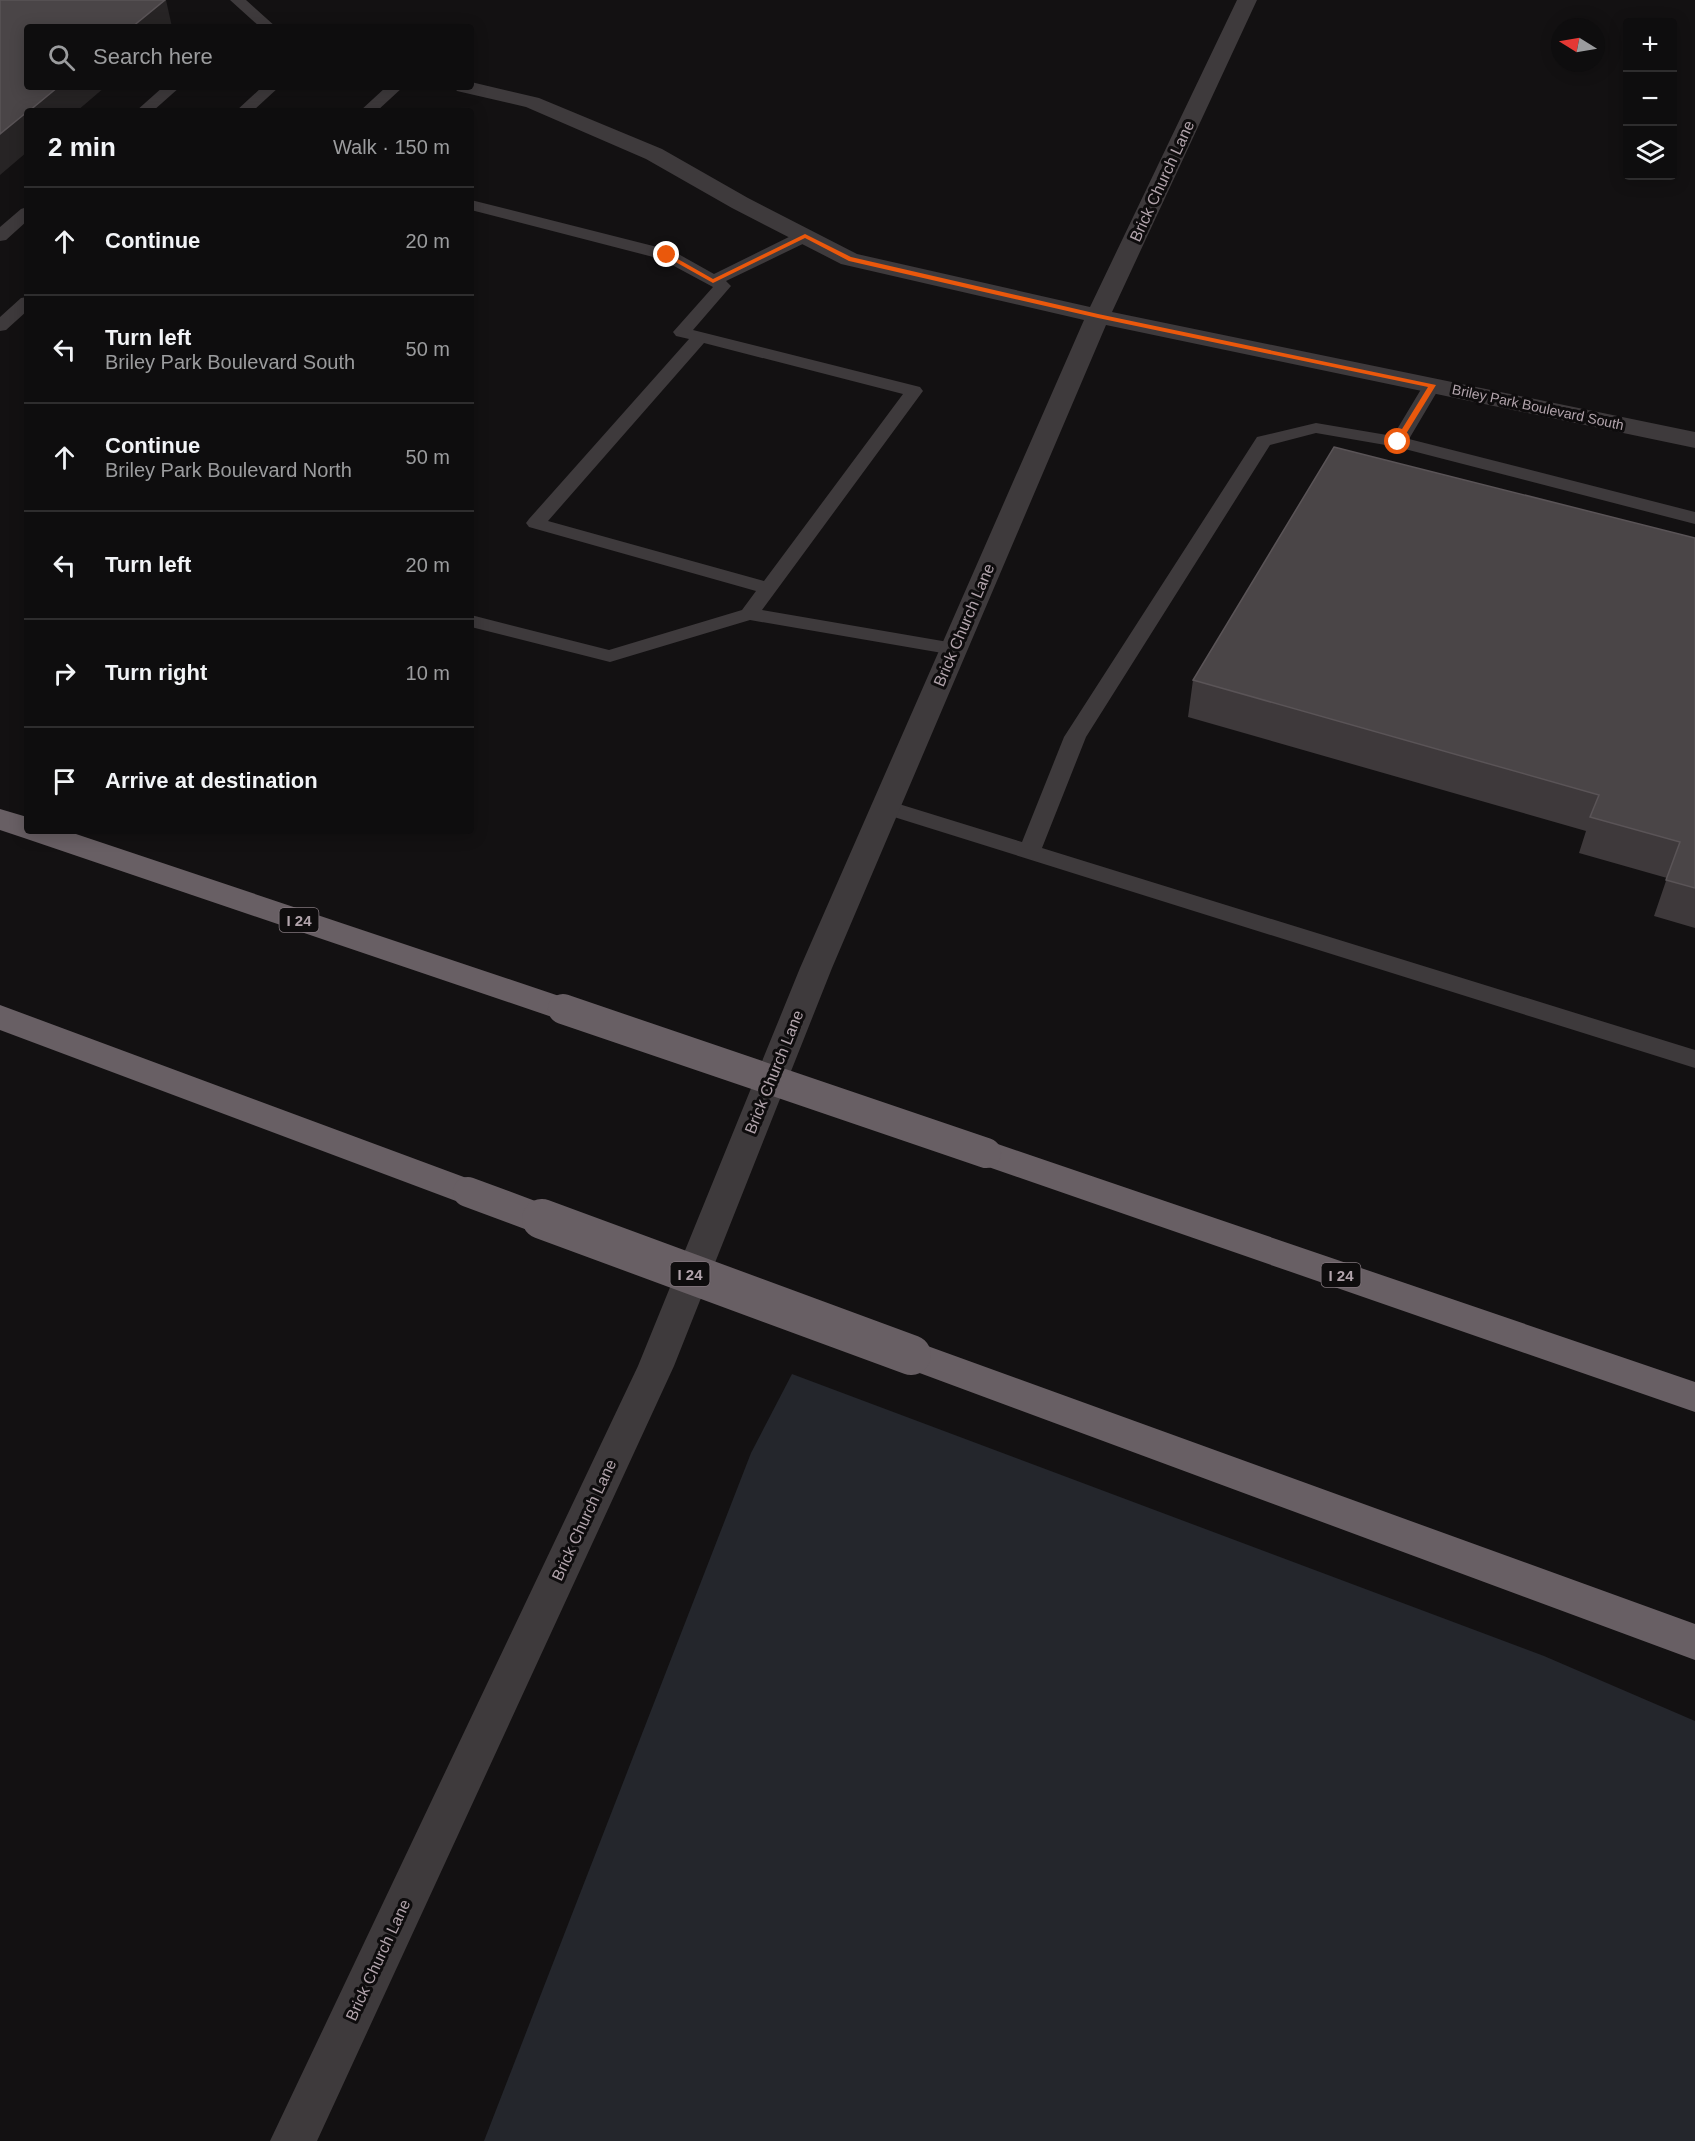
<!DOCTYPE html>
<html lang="en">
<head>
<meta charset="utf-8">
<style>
	body { margin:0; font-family:Helvetica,sans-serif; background:#1c1b1c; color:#f1f3f6 }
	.controls { position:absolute; right:18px; top:18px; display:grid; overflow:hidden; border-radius:6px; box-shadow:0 3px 15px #0003 }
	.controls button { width:54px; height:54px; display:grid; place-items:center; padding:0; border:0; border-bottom:2px solid #2e2d2e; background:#0e0d0e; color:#f1f3f6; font:30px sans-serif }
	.compass { position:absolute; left:1551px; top:18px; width:54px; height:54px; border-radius:50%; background:#0e0d0e; box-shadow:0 3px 15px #0003; rotate:281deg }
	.stop { position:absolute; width:18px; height:18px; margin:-14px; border:4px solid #ea580c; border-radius:50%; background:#fff }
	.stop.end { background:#ea580c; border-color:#fff; box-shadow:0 2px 6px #0008 }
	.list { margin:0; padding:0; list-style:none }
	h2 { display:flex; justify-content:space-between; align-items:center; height:78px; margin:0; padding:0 24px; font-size:26px }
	h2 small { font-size:20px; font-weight:400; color:#9b9c9e }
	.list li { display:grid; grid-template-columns:39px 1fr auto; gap:18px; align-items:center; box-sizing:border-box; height:108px; padding:0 24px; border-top:2px solid #2e2d2e }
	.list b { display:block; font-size:22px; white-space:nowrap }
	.list p { margin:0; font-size:20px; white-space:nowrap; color:#9b9c9e }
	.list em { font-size:20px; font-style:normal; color:#9b9c9e }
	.icon { flex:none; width:33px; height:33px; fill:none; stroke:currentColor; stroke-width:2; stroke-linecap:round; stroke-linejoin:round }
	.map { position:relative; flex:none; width:1695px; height:2141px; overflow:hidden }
	.search { position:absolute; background:#0e0d0e; box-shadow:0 3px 15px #0003; left:24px; top:24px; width:450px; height:66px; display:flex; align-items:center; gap:15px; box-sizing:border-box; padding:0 21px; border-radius:6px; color:#9b9c9e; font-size:22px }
	.panel { position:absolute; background:#0e0d0e; box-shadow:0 3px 15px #0003; left:24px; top:108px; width:450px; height:726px; border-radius:6px }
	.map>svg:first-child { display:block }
	.green { fill:#24262c }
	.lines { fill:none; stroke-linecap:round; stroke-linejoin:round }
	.service { fill:#3e3a3c; fill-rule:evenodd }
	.minor { fill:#3e3a3c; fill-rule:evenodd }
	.motorway { fill:#685f64; fill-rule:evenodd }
	.motorway-bridge-far1 { stroke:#685f64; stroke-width:30 }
	.motorway-bridge { stroke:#685f64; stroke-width:40 }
	.wall { fill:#3e393b }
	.shaded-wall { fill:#272425 }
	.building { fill:#4a4547; stroke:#5a5457; stroke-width:1.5 }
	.route { fill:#ea580c }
	.labels { text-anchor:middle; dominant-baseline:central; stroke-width:6; stroke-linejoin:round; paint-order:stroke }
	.far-street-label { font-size:14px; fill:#b2a4ac; stroke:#0e0c0d }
	.shield { fill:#0e0c0d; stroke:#81767c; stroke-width:1.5 }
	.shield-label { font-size:15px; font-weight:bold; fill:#b2a4ac }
	.street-label { font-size:16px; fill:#b2a4ac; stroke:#0e0c0d }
</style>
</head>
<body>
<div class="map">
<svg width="1695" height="2141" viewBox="0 0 1695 2141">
	<rect width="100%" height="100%" fill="#131112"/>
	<path class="green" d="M792,1374L1544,1656L1695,1721V2141H484L751,1453Z"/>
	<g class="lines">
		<path class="service" d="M230,0H246L276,27H260Z
			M163,87H180L153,111H136Z
			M262,87H279L253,111H236Z
			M386,87H403L377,111H360Z
			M471,200L673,251L714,274L799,232H811L813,236L811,240L726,281L731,286L693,330L920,387L923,391L762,610L954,643L961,645L964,649L961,653L954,655L750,620L610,662L471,627V615L609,650L742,610L756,591L529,527L526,523L529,519L689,339L676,336L673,332L713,287L661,259L471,210ZM704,343L903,394L764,581L548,521Z
			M27,207V221L6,240L0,241V227L21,209Z
			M27,297V311L6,330L0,331V317L21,298Z
			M1432,380L1438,381L1441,385L1409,439L1695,512V524L1397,447L1316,433L1270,445L1086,737L1042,848L1695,1050V1068L878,812L875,807L878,802L886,800L1022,842L1064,737L1257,437L1316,423L1393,436L1426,381Z"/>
		<path class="minor" d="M1237,0H1257L1112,312L1695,432V448L1106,325L832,968L674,1366L317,2141H270L638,1366L800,968L1084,320L841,264L732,208L646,159L526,107L457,91L454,87H471V82L539,98L662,149L748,198L857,254L1090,307Z"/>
		<path class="motorway" d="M0,809L27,817V831H67L574,1001L579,1009L574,1017L563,1021L552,1017L24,838L0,830Z
			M0,1005L480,1183L485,1192L480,1201L468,1205L456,1201L0,1030Z
			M986,1140L1695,1382V1412L974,1162L969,1153L974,1144Z
			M911,1340L1695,1624V1660L898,1365L893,1355L898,1345Z"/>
		<path class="motorway-bridge-far1" d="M563,1009L986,1153
			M468,1192L546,1221"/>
		<path class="motorway-bridge" d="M542,1219L911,1355"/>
	</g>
	<path class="wall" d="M1695,538V928L1654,916L1667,878L1579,853L1586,831L1188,717L1193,680Z"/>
	<path class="shaded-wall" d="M165,0H166L172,27H132Z
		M58,87H105L77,111H29Z
		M27,112V152L0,175V134Z"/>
	<path class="building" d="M0,0H165L132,27H27V87H58L29,111H27V112L0,134Z
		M1334,447L1695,538V888L1666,880L1680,842L1590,817L1599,795L1193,680Z"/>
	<path class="route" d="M805,234L851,257L1098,314L1436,385L1401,442L1398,444L1394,442L1428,387L1098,318L849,261L805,238L713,283L663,255L669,254L713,279Z"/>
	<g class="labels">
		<g class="far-street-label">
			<text transform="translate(1538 407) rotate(12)">Briley Park Boulevard South</text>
		</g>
		<g class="shield">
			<rect x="279.5" y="908" width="39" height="24" rx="4.5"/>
			<rect x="670.5" y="1262" width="39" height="24" rx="4.5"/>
			<rect x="1321.5" y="1263" width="39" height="24" rx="4.5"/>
		</g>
		<g class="shield-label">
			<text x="299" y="920">I 24</text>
			<text x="690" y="1274">I 24</text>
			<text x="1341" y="1275">I 24</text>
		</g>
		<g class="street-label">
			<text transform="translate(1162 181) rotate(-65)">Brick Church Lane</text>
			<text transform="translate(964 625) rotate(-67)">Brick Church Lane</text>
			<text transform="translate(774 1072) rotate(-68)">Brick Church Lane</text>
			<text transform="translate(584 1520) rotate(-65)">Brick Church Lane</text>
			<text transform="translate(378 1960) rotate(-65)">Brick Church Lane</text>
		</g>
	</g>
</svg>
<div class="controls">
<button>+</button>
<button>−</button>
<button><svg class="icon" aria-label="layers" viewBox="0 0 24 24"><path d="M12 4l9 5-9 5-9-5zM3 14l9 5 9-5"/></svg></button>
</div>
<svg class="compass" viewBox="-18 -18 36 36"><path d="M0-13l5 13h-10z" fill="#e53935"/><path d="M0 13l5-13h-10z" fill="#9b9c9e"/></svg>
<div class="stop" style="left:1398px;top:442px"></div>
<div class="stop end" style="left:667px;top:255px"></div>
<div class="search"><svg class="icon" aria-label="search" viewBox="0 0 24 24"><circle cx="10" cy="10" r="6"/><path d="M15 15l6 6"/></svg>Search here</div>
<section class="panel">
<h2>2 min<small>Walk · 150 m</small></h2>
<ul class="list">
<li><svg class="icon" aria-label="ahead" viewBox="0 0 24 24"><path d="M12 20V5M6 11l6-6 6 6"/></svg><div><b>Continue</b></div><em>20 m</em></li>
<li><svg class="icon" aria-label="left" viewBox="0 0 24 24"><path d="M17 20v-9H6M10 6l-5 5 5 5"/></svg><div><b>Turn left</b><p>Briley Park Boulevard South</p></div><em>50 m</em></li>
<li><svg class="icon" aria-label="ahead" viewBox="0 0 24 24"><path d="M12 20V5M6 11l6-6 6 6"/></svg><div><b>Continue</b><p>Briley Park Boulevard North</p></div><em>50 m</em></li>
<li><svg class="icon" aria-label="left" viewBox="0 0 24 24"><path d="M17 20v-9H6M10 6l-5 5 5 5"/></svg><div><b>Turn left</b></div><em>20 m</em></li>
<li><svg class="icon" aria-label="right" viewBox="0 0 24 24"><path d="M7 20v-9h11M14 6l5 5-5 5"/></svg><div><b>Turn right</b></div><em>10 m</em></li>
<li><svg class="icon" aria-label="arrive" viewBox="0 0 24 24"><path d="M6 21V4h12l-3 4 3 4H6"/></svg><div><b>Arrive at destination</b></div></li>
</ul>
</section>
</div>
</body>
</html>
